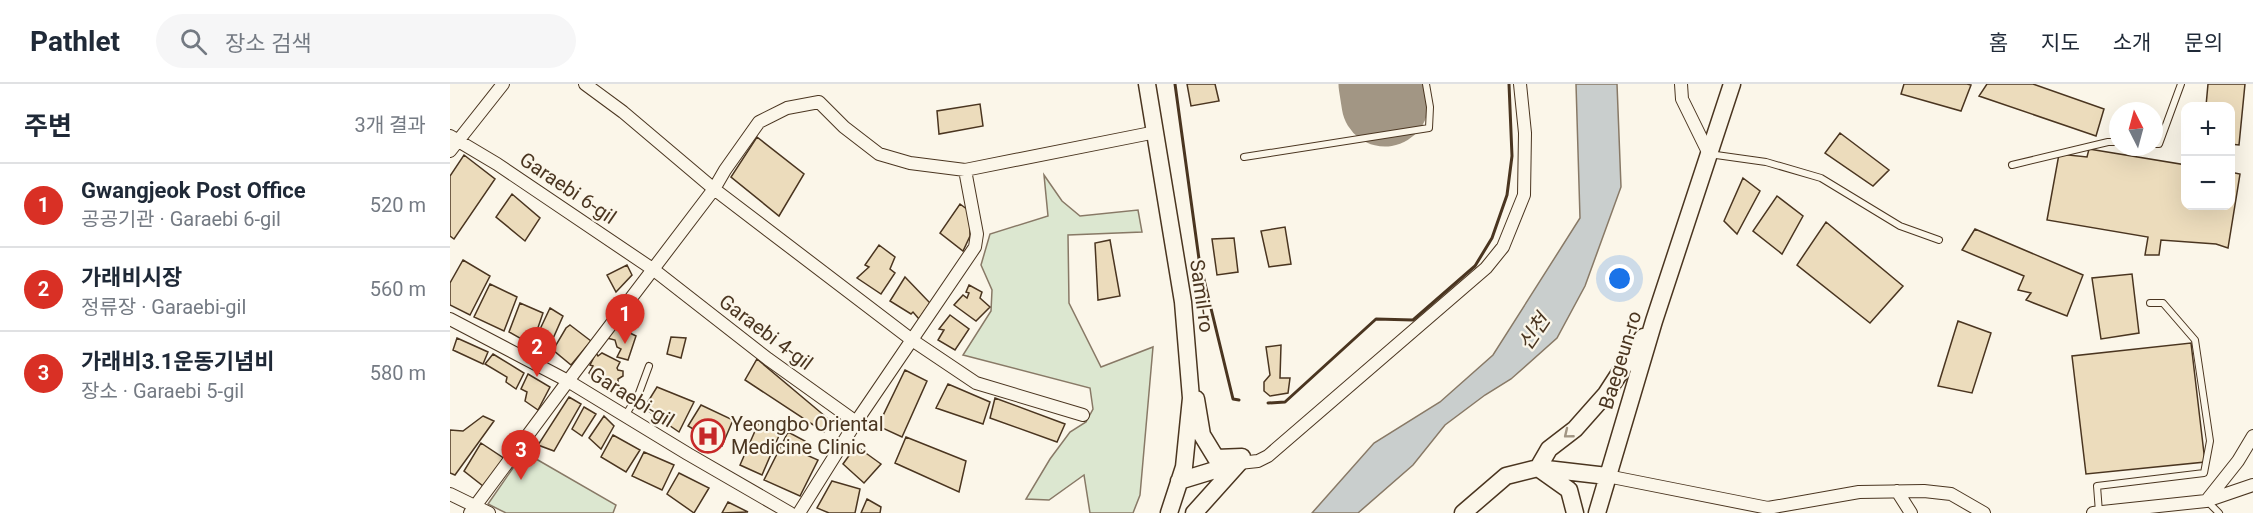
<!DOCTYPE html>
<html lang="ko">
<head>
<meta charset="utf-8">
<style>
	body { margin:0; font-family:Roboto,"Noto Sans KR",sans-serif; background:#f6f6f7; color:#1f2937 }
	.controls { position:absolute; right:18px; top:18px; display:grid; overflow:hidden; border-radius:12px; box-shadow:0 6px 24px #0002 }
	.controls button { width:54px; height:54px; display:grid; place-items:center; padding:0; border:0; border-bottom:2px solid #e0e1e3; background:#fff; color:#1f2937; font:30px sans-serif }
	.compass { position:absolute; left:1659px; top:18px; width:54px; height:54px; border-radius:50%; background:#fff; box-shadow:0 6px 24px #0002; rotate:354deg }
	.you { position:absolute; left:1170px; top:195px; width:21px; height:21px; margin:-15px; border:4px solid #fff; border-radius:50%; background:#1a73e8; box-shadow:0 0 0 9px #1a73e833 }
	.badge { display:grid; place-items:center; width:39px; height:39px; border-radius:50%; background:#d93025; color:#fff; font-size:20px; font-weight:700 }
	.pin { position:absolute; translate:-50% -50px; filter:drop-shadow(0 2px 3px #0008) }
	.pin::after { content:''; position:absolute; top:32px; width:21px; height:18px; background:inherit; clip-path:polygon(0 0,100% 0,50% 100%) }
	.list { margin:0; padding:0; list-style:none }
	h2 { display:flex; justify-content:space-between; align-items:center; height:78px; margin:0; padding:0 24px; font-size:26px }
	h2 small { font-size:20px; font-weight:400; color:#747a83 }
	.list li { display:grid; grid-template-columns:39px 1fr auto; gap:18px; align-items:center; box-sizing:border-box; height:84px; padding:0 24px; border-top:2px solid #e0e1e3 }
	.list b { display:block; font-size:22px; white-space:nowrap }
	.list p { margin:0; font-size:20px; white-space:nowrap; color:#747a83 }
	.list em { font-size:20px; font-style:normal; color:#747a83 }
	.icon { flex:none; width:33px; height:33px; fill:none; stroke:currentColor; stroke-width:2; stroke-linecap:round; stroke-linejoin:round }
	.map { position:relative; flex:none; width:1803px; height:429px; overflow:hidden }
	header { display:flex; align-items:center; gap:36px; box-sizing:border-box; height:84px; padding:0 30px; background:#fff; border-bottom:2px solid #e0e1e3 }
	header strong { font-size:28px }
	nav { display:flex; gap:33px; margin-inline-start:auto; font-size:21px }
	.search { width:420px; height:54px; background:#f6f6f7; display:flex; align-items:center; gap:15px; box-sizing:border-box; padding:0 21px; border-radius:33px; color:#747a83; font-size:22px }
	main { display:flex }
	aside { flex:1; background:#fff }
	.map>svg:first-child { display:block }
	.green { fill:#dce7d0; stroke:#887966; stroke-width:1.5 }
	.water { fill:#c9cecd; stroke:#887966; stroke-width:1.5 }
	.lines { fill:none; stroke-linecap:round; stroke-linejoin:round }
	.runway { stroke:#a29684; stroke-width:87 }
	.building { fill:#ecdcbc; stroke:#4a3520; stroke-width:1.5 }
	.lane-casing { stroke:#4a3520; stroke-width:8 }
	.street-casing { stroke:#4a3520; stroke-width:14 }
	.secondary-casing { stroke:#4a3520; stroke-width:19 }
	.lane { stroke:#fbf6e9; stroke-width:6 }
	.street { stroke:#fbf6e9; stroke-width:12 }
	.secondary { stroke:#fbf6e9; stroke-width:16 }
	.wall { stroke:#4a3520; stroke-width:3 }
	.oneway { stroke:#a29684 }
	.labels { text-anchor:middle; dominant-baseline:central; stroke-width:4.5; stroke-linejoin:round; paint-order:stroke }
	.street-label { font-size:20px; fill:#4a3520; stroke:#fbf6e9 }
	.poi-label { font-size:20px; fill:#4a3520; stroke:#fbf6e9; text-anchor:start }
	.water-label { font-size:21px; font-style:italic; fill:#4a3520; stroke:#fbf6e9 }
</style>
</head>
<body>
<header>
<strong>Pathlet</strong>
<div class="search"><svg class="icon" aria-label="search" viewBox="0 0 24 24"><circle cx="10" cy="10" r="6"/><path d="M15 15l6 6"/></svg>장소 검색</div>
<nav><a>홈</a><a>지도</a><a>소개</a><a>문의</a></nav>
</header>
<main>
<aside>
<h2>주변<small>3개 결과</small></h2>
<ul class="list">
<li><span class="badge">1</span><div><b>Gwangjeok Post Office</b><p>공공기관 · Garaebi 6-gil</p></div><em>520 m</em></li>
<li><span class="badge">2</span><div><b>가래비시장</b><p>정류장 · Garaebi-gil</p></div><em>560 m</em></li>
<li><span class="badge">3</span><div><b>가래비3.1운동기념비</b><p>장소 · Garaebi 5-gil</p></div><em>580 m</em></li>
</ul>
</aside>
<div class="map">
<svg width="1803" height="429" viewBox="0 0 1803 429">
	<rect width="100%" height="100%" fill="#fbf6e9"/>
	<path class="green" d="M594,91L612,117L630,132L688,126L692,148L618,151L619,219L651,283L703,263L690,411L683,429H640L634,391L599,416L576,415L600,375L620,348L636,338L643,325L640,304L513,271L541,227L542,206L531,181L540,150L598,132Z
		M74,368L166,421L163,429H56L38,420Z"/>
	<path class="water" d="M1126,0H1167L1171,103L1135,202L1107,254L1061,295L1035,311L995,341L963,381L908,429H862L924,359L990,318L1043,271L1130,134Z"/>
	<g class="lines">
		<path class="runway" d="M932,0L935,19"/>
	</g>
	<path class="building" d="M737,0H765L769,17L741,22Z
		M1454,0H1517L1521,1L1511,27L1451,10Z
		M1537,0H1583L1654,25L1646,52L1529,12Z
		M1758,0H1795L1789,61L1780,60V22H1756Z
		M530,20L533,42L489,50L487,27Z
		M1390,49L1439,86L1423,102L1375,69Z
		M307,53L354,90L329,132L281,93Z
		M1639,65L1736,81V122H1780V88L1790,90L1778,164L1766,160L1711,156L1709,171H1695L1698,153L1597,136L1609,70L1637,73Z
		M14,71L45,95L4,155L0,152V92Z
		M1293,94L1310,107L1287,150L1274,137Z
		M62,110L90,134L75,157L46,133Z
		M1327,112L1353,132L1332,170L1303,147Z
		M510,120L518,126L520,136V152L513,167L490,149Z
		M1376,138L1453,202L1420,239L1347,181Z
		M835,143L841,180L819,183L811,147Z
		M1525,145L1633,191L1617,232L1576,216L1581,209L1568,206L1574,192L1512,166Z
		M784,154L788,188L767,191L762,155Z
		M660,156L670,212L648,216L645,159Z
		M429,161L445,173L440,185L445,189L431,210L407,194L419,183L415,181Z
		M13,176L40,192L20,231L0,221V199Z
		M177,181L182,191L166,208L157,191Z
		M1682,190L1689,249L1651,255L1642,194Z
		M455,193L480,219L469,235L463,228L461,230L440,217Z
		M40,200L67,213L54,247L24,233Z
		M519,201L532,208L530,214L540,223L526,237L504,221L513,211L517,214L519,209L516,208Z
		M70,219L93,229L82,261L59,248Z
		M100,224L113,232L97,268L84,258Z
		M500,231L519,245L505,266L488,256L494,246L489,245Z
		M1508,237L1541,249L1522,309L1488,302Z
		M120,241L141,257L121,281L103,266L116,244Z
		M163,244H170L186,252L178,276L167,273L171,265L167,263L165,256L157,254Z
		M221,253L236,254L231,274L217,270Z
		M7,254L38,268L33,280L3,266Z
		M1741,259L1755,378L1636,390L1622,272Z
		M831,261L830,294H840L838,309L820,312L814,307V298L820,291L816,263Z
		M146,269L148,272L152,269L170,278L167,284L168,286L173,287V292L168,295V300L163,298L159,300L144,296L139,289L143,282L140,281Z
		M43,270L74,289L66,305L56,298L57,293L35,280Z
		M307,275L382,338L374,348L295,296Z
		M455,286L477,297L452,353L428,342Z
		M78,290L100,303L88,326L75,317L77,308L71,305Z
		M498,300L540,318L533,340L486,324Z
		M207,303L244,318L229,348L194,324Z
		M119,313L131,320L104,367L88,361Z
		M545,314L615,340L607,358L540,334Z
		M251,321L283,336L272,362L238,342Z
		M134,323L146,330L132,352L122,345Z
		M33,332L44,337L5,391L0,389V346L13,347Z
		M154,332L164,342L151,365L139,354Z
		M309,338L331,347L312,391L290,381Z
		M338,348L355,357L350,368L368,376L350,412L314,396Z
		M163,351L190,366L176,388L151,373Z
		M456,353L516,377L509,408L445,379Z
		M31,359L55,375L33,402L14,387Z
		M406,362L431,380L414,399L393,380Z
		M194,368L224,381L212,406L182,392Z
		M229,389L259,404L244,429L217,410Z
		M382,397L410,405L405,429H379L367,424Z
		M417,415L431,423L430,429H411Z
		M278,418L298,428L272,429Z"/>
	<g class="lines">
		<g class="lane-casing">
			<path id="lane" d="M1704,60H1709L1731,0
				M1259,70L1316,78L1371,94L1450,142L1489,156
				M794,73L979,44L980,23L976,0
				M1562,81L1658,58H1668
				M175,332L189,309L199,282
				M1757,417L1769,429
				M1649,428L1647,402L1754,389L1760,357L1745,256L1713,219H1700"/>
		</g>
		<g class="street-casing">
			<path id="street" d="M1231,0L1232,15L1259,70
				M0,52L47,80L204,186L318,275L406,338
				M0,67L53,0
				M0,235L118,297L238,370L340,429
				M633,331L526,299L462,256L264,105L275,86L309,38L337,24L369,18L394,43L429,70L460,79L515,86L706,48
				M789,379L808,377L818,372L1036,184L1053,163L1074,111L1075,49L1070,0
				M1157,392L1318,424L1409,408L1474,407L1501,410L1534,429
				M1447,407L1461,429
				M0,410L39,429
				M1757,416L1788,377L1803,352
				M20,429L118,297L264,105L173,28L135,0
				M349,429L406,338L525,163L527,150L515,86
				M1643,429L1756,417L1803,401"/>
		</g>
		<g class="secondary-casing">
			<path id="secondary" d="M697,0L733,218L741,314L734,383L719,429
				M746,315L752,351L766,374L792,373
				M729,397L788,379
				M744,429L789,379
				M1013,429L1056,392L1088,384L1157,392
				M1125,429L1119,406L1088,384L1099,365L1125,345L1156,310L1193,253
				M1147,429L1204,237L1282,0"/>
		</g>
		<use href="#lane" class="lane"/>
		<use href="#street" class="street"/>
		<use href="#secondary" class="secondary"/>
		<path class="wall" d="M725,0L749,175L783,315L789,316
			M818,319L835,318L926,235L963,236L1025,182L1042,154L1057,111L1062,72L1059,0"/>
	</g>
	<defs><path id="oneway-chevron" d="M-2-3.5L2.5 0L-2 3.5" fill="none" stroke-width="1.6" stroke-linecap="round" stroke-linejoin="round" transform="scale(1.5)"/></defs>
	<use class="oneway" href="#oneway-chevron" transform="translate(1118 350) rotate(141)"/>
	<defs>
		<g id="hospital-ring" transform="scale(1.725)"><circle r="9.5" fill="#fbf6e9" stroke="#c62828" stroke-width="1.5"/><path d="M-5-5h3v3.5h4V-5h3V5h-3V1.5h-4V5h-3Z" fill="#c62828"/></g>
	</defs>
	<g fill-rule="evenodd">
		<use href="#hospital-ring" x="258" y="352"/>
	</g>
	<g class="labels">
		<g class="street-label">
			<text transform="translate(118 104) rotate(34)">Garaebi 6-gil</text>
			<text transform="translate(752 212) rotate(82)">Samil-ro</text>
			<text transform="translate(316 248) rotate(37)">Garaebi 4-gil</text>
			<text transform="translate(1170 276) rotate(-73)">Baegeun-ro</text>
			<text transform="translate(182 313) rotate(32)">Garaebi-gil</text>
		</g>
		<g class="poi-label">
			<text x="281" y="340">Yeongbo Oriental<tspan x="281" dy="23">Medicine Clinic</tspan></text>
		</g>
		<g class="water-label">
			<text transform="translate(1084 248) rotate(-56)">신천</text>
		</g>
	</g>
</svg>
<div class="controls">
<button>+</button>
<button>−</button>
</div>
<svg class="compass" viewBox="-18 -18 36 36"><path d="M0-13l5 13h-10z" fill="#e53935"/><path d="M0 13l5-13h-10z" fill="#747a83"/></svg>
<div class="you"></div>
<div class="pin badge" style="left:175px;top:260px">1</div>
<div class="pin badge" style="left:87px;top:293px">2</div>
<div class="pin badge" style="left:71px;top:396px">3</div>
</div>
</main>
</body>
</html>
